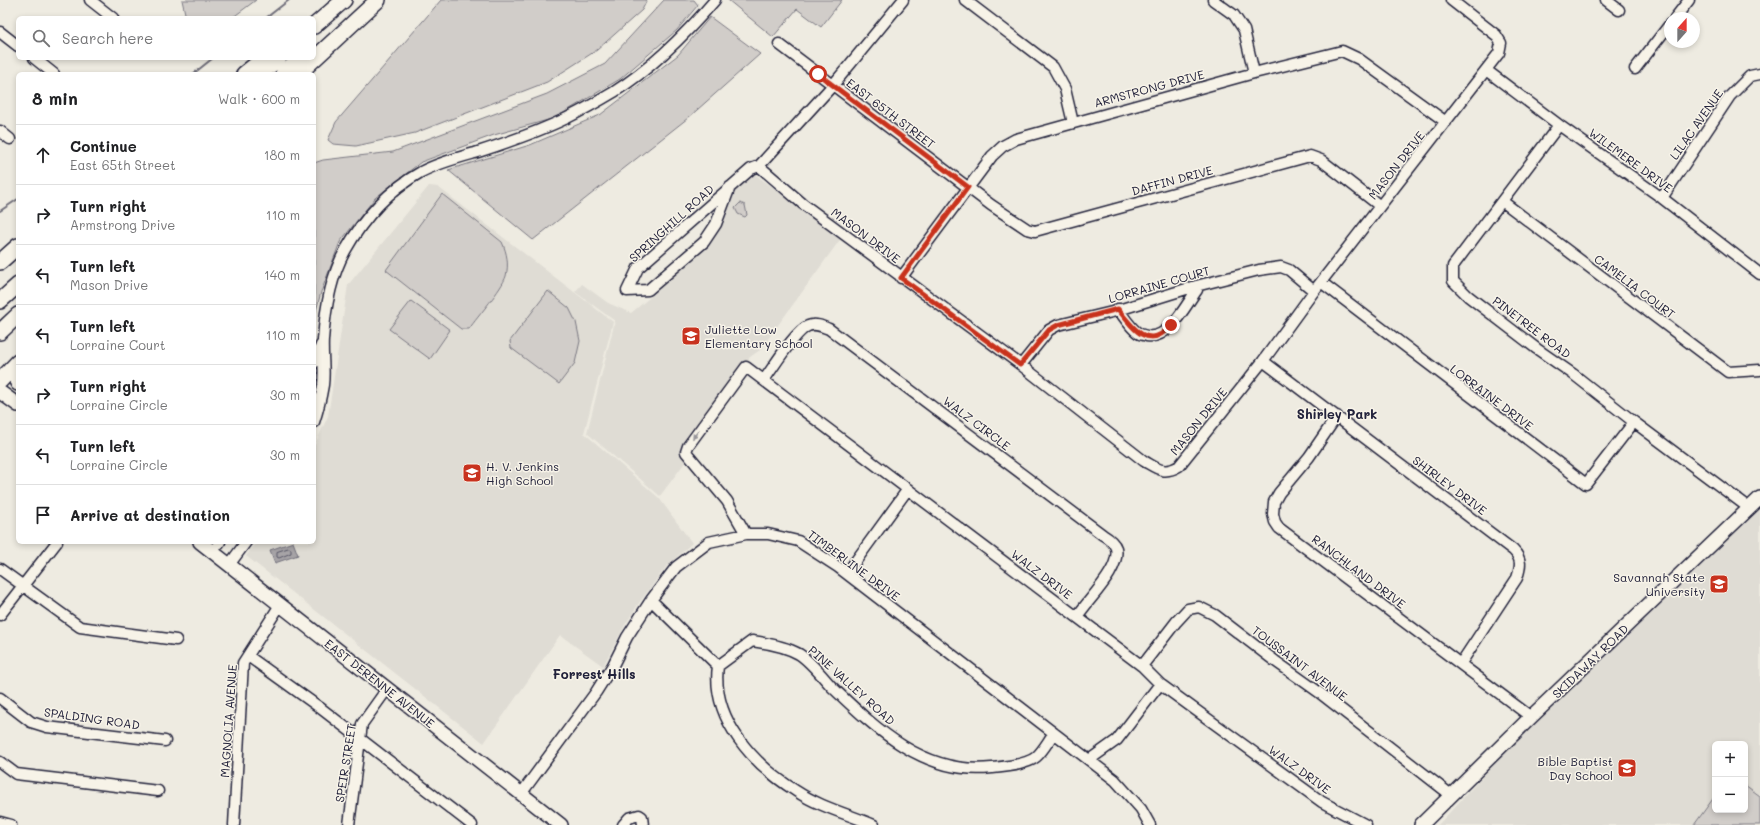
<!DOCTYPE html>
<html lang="en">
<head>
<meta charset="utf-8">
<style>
	body { margin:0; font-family:Mali,sans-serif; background:#f2f2f2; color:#202124 }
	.controls { position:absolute; right:12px; bottom:12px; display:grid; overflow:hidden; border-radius:6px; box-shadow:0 2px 6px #0003 }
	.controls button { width:36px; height:36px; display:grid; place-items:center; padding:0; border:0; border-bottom:1px solid #e0e0e0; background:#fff; color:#202124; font:20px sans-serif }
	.compass { position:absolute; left:1664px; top:12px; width:36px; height:36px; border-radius:50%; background:#fff; box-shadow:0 2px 6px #0003; rotate:21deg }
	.stop { position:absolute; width:12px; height:12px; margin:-9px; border:3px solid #c8321e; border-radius:50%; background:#fff }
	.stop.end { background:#c8321e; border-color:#fff; box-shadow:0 1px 4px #0008 }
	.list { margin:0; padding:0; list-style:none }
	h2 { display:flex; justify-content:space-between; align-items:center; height:52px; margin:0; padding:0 16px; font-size:17px }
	h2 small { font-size:13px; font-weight:400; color:#757577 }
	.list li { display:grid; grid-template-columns:26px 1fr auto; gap:12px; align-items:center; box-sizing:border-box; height:60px; padding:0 16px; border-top:1px solid #e0e0e0 }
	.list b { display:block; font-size:15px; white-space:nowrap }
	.list p { margin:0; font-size:13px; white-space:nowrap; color:#757577 }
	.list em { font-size:13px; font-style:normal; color:#757577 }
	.icon { flex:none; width:22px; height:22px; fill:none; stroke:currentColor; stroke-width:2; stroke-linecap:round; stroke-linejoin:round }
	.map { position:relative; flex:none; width:1760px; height:825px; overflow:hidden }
	.search { position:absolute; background:#fff; box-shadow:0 2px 6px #0003; left:16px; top:16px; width:300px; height:44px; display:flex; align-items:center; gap:10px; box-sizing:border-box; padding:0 14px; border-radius:6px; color:#757577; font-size:15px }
	.panel { position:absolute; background:#fff; box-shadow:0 2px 6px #0003; left:16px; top:72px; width:300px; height:472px; border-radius:6px }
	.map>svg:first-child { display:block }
	.built { fill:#dfdcd4; fill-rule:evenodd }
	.green { fill:#d1cdc9; stroke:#7a7882 }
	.water { fill:#a6a3a6; stroke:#716f7b }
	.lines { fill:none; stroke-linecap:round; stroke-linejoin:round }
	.shore { stroke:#575666; stroke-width:1 }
	.stream { stroke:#716f7b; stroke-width:2 }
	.minor-casing { stroke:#22223b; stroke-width:13 }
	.major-casing { stroke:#22223b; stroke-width:16 }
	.highway-casing { stroke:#22223b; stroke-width:18 }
	.minor { stroke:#f7f3e8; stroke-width:10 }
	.major { stroke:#f7f3e8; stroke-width:13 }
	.highway { stroke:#f7f3e8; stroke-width:15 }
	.oneway { fill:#97959a }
	.route { stroke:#c8321e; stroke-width:5 }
	.labels { text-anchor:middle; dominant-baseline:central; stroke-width:3; stroke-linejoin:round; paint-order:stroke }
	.street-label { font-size:12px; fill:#22223b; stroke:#f7f3e8 }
	.poi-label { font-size:12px; fill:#22223b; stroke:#f7f3e8; text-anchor:start }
	.neighbourhood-label { font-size:13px; font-weight:bold; fill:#22223b; stroke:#f7f3e8 }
</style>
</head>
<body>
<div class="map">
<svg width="1760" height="825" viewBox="0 0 1760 825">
	<rect width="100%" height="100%" fill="#eeebe1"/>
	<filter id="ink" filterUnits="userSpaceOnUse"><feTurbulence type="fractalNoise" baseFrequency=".025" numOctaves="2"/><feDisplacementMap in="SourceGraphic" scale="8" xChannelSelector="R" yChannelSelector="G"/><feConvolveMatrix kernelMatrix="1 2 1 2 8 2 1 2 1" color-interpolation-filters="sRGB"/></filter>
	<g filter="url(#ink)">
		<path class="built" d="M753,173L842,237L760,350L750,357L684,445L683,454L686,461L660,496L587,433L615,321L575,292L582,284L608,303L631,313L660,289L653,280L703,236L715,216L710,210Z
			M429,186L438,187L613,322L584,433L659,498L692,543L666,567L639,603L625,625L603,666L560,635L484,743L246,556L256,542H314V447L328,416L348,285Z
			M1760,503V825H1438L1508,749ZM1715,744H1745V810H1715Z"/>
		<path class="green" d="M182,0H256L232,18H186Z
			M441,0H647L642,10L597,50L547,82L415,133L356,146L333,144L328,140L336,122Z
			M664,0H694L698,5L677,30L620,79L555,118L494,135L421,162L375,198L340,242L321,292L314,319V163L323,160L393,152L547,94L605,64Z
			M728,0H842L821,27L797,9L773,37Z
			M710,17L760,54L688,118L533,240L448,170L530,145L600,115L678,55Z
			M442,194L502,242C507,253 509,264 506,276C502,289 478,316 469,329H461L386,270Z
			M740,203L745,205L747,215L745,217L738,214L735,208Z
			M548,291L569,308L576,322L580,341L575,363L559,384L511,348L510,341Z
			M411,301L450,330L430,359L389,329Z
			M1745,785L1760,796V825H1694L1715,796V810H1745Z"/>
		<path class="water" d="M293,542L298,555L275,563L270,550Z"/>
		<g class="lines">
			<path class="shore" d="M289,548L291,549V553L279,558L277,557V552Z"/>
			<path class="stream" d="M266,18L289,0
				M193,74L213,58
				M0,211L18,199"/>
			<g class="minor-casing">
				<path id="minor" d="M90,0L113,18
					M965,0L1053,67L1065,89L1073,123
					M1213,0L1234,15L1244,30L1254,73
					M1606,0L1619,10
					M1675,18L1689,0
					M0,32L18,46
					M779,44L991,205L1027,229L1035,231L1310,156L1321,160L1380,206
					M34,58L54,74
					M1635,69L1670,24
					M1486,70L1559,125L1662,198L1760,274
					M1559,125L1453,266V281L1468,296L1537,349L1573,374L1634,422L1749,508
					M0,131L10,139
					M759,166L803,204L1021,365L1144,461C1158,469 1164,475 1179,466L1263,361L1314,291L1499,53L1501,43L1496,35L1451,0
					M730,187L716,224L704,242L648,290L627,291L638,268L751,169L759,166L833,85L903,0
					M1662,198L1730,96L1750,76L1760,74
					M1502,201L1728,372L1760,370
					M901,278L992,156L1003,146L1016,139L1254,73L1342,51L1359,59L1446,122
					M1321,282L1586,484L1634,422
					M1118,309C1124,317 1130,327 1138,333C1141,335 1144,335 1147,336C1169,340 1185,306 1197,290L1196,286
					M1263,361L1513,550C1522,559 1521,566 1517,578L1461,663
					M314,363L321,345
					M1021,365L1049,330L1058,325L1112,312L1196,286L1259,270L1281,267L1289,270L1314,291
					M764,380C773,368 795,331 808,326C815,323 822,326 829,329L1103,535C1108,538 1114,542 1116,548C1121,570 1088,599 1077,617
					M1337,416L1309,457L1279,493L1274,502L1273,514L1275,522L1279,528L1531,717
					M314,422C318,410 321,397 323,385C325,370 322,355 323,340C325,311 330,278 345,251C363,219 389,190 421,172C438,163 457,158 475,153C506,143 538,132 567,118C583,110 599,101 614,92C652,68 686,34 715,0
					M746,534L727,501L686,452L688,446L746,367L1077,617L1142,666L1160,684L1322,802L1366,825
					M212,552L220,542
					M229,565L246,542
					M0,569L80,627L176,640
					M847,573L908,489
					M651,600L718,666
					M0,615L57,542
					M248,656L319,707L472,825
					M1142,666L1176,622L1188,609L1199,607L1215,615L1275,661L1320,693L1451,795
					M0,698L31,722L47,727L165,741
					M1089,760L1117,740L1160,684
					M0,762L16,774L158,791
					M521,794L596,692L613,665L627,637L651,600L676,567L709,542L746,534H768L798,541L838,567L1115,780L1141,809L1150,825
					M0,822L11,825
					M234,825L243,663L280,605
					M349,825L362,724L387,689
					M623,825L629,818L639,815L642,817L643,825
					M874,825C848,814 820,807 796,791C753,764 711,719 718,666L752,641C767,643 785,646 799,654C810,661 822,676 831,686C876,729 925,776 992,768C1003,767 1027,765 1036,757C1043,751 1048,741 1054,733"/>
			</g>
			<g class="major-casing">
				<path id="major" d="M0,392L18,405
					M200,542L561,825
					M1421,825L1531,717L1760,498"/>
			</g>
			<g class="highway-casing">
				<path id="highway" d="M314,26L344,0
					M244,74L264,58
					M261,74L279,58
					M283,74L301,58
					M298,74L378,0
					M0,262L18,246
					M0,301L18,285
					M0,332L18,315
					M18,366L16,377L18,383
					M0,381L18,362"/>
			</g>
			<use href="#minor" class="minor"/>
			<use href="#major" class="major"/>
			<use href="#highway" class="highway"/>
		</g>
		<defs><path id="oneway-solid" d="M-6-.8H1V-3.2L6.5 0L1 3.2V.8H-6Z"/></defs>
		<use class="oneway" href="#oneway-solid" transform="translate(696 434) rotate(126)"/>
	</g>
	<g class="lines" filter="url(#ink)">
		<path class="route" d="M818,74L968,187L901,278L1020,365L1049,330L1058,325L1118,309C1133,328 1149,352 1171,325"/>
	</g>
	<defs>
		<g id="school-square" transform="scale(1)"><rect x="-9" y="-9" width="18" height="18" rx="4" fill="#c8321e" stroke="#f7f3e8"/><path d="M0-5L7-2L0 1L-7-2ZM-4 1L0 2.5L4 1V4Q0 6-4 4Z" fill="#fff"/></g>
		<g id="university-square" transform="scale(1)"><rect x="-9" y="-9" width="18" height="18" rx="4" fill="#c8321e" stroke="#f7f3e8"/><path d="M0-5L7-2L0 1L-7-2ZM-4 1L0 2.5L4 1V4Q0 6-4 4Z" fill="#fff"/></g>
	</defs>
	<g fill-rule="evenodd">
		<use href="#school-square" x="691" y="336"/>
		<use href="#school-square" x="472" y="473"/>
		<use href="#university-square" x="1719" y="584"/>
		<use href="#school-square" x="1627" y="768"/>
	</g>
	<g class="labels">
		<g class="street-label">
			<text transform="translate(1149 88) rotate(-15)">ARMSTRONG DRIVE</text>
			<text transform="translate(891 113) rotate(37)">EAST 65TH STREET</text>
			<text transform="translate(1696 124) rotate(-55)">LILAC AVENUE</text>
			<text transform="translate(1631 160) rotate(36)">WILEMERE DRIVE</text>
			<text transform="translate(1396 165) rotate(-52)">MASON DRIVE</text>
			<text transform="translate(1172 180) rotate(-15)">DAFFIN DRIVE</text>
			<text transform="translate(671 223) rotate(-42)">SPRINGHILL ROAD</text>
			<text transform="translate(866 235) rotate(37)">MASON DRIVE</text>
			<text transform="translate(1159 284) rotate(-16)">LORRAINE COURT</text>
			<text transform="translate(1635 286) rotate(37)">CAMELIA COURT</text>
			<text transform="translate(1532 327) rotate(37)">PINETREE ROAD</text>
			<text transform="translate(1492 397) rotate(37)">LORRAINE DRIVE</text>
			<text transform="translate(1198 421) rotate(-51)">MASON DRIVE</text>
			<text transform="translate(977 423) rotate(37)">WALZ CIRCLE</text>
			<text transform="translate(1450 485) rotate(37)">SHIRLEY DRIVE</text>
			<text transform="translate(854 565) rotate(36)">TIMBERLINE DRIVE</text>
			<text transform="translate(1359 571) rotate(37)">RANCHLAND DRIVE</text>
			<text transform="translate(1042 574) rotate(37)">WALZ DRIVE</text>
			<text transform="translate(1590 661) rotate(-44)">SKIDAWAY ROAD</text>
			<text transform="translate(1300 663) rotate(37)">TOUSSAINT AVENUE</text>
			<text transform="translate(380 683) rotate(38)">EAST DERENNE AVENUE</text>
			<text transform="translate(852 685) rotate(42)">PINE VALLEY ROAD</text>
			<text transform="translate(92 718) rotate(8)">SPALDING ROAD</text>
			<text transform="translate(228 721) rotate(-86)">MAGNOLIA AVENUE</text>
			<text transform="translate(345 763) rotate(-81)">SPEIR STREET</text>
			<text transform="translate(1300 769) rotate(36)">WALZ DRIVE</text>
		</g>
		<g class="poi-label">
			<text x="705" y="329">Juliette Low<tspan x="705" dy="14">Elementary School</tspan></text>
			<text x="486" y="466">H. V. Jenkins<tspan x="486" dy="14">High School</tspan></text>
			<text x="1705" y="577" text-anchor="end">Savannah State<tspan x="1705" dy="14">University</tspan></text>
			<text x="1613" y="761" text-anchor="end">Bible Baptist<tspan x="1613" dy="14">Day School</tspan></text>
		</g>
		<g class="neighbourhood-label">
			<text x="1337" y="413">Shirley Park</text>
			<text x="594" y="673">Forrest Hills</text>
		</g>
	</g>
</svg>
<div class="controls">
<button>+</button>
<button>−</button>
</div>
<svg class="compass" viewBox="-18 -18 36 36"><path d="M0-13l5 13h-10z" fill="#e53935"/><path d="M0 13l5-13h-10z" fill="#757577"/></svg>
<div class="stop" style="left:818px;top:74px"></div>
<div class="stop end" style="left:1171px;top:325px"></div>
<div class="search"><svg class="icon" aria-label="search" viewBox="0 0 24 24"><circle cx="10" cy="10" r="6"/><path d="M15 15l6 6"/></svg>Search here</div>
<section class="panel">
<h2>8 min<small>Walk · 600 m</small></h2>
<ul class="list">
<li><svg class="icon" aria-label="ahead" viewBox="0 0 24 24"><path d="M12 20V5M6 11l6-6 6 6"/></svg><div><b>Continue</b><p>East 65th Street</p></div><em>180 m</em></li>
<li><svg class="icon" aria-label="right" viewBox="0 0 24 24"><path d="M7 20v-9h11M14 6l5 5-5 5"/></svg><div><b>Turn right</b><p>Armstrong Drive</p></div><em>110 m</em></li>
<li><svg class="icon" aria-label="left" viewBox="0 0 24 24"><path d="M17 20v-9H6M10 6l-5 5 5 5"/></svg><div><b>Turn left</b><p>Mason Drive</p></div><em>140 m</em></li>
<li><svg class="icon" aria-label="left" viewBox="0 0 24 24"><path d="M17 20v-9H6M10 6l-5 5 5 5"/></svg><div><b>Turn left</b><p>Lorraine Court</p></div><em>110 m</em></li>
<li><svg class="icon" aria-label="right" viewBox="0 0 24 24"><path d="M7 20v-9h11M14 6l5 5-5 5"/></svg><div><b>Turn right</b><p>Lorraine Circle</p></div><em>30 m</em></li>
<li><svg class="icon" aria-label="left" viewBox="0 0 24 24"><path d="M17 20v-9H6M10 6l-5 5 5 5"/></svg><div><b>Turn left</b><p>Lorraine Circle</p></div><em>30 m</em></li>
<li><svg class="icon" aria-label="arrive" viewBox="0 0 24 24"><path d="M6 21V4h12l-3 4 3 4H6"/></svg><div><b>Arrive at destination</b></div></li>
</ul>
</section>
</div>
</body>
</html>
